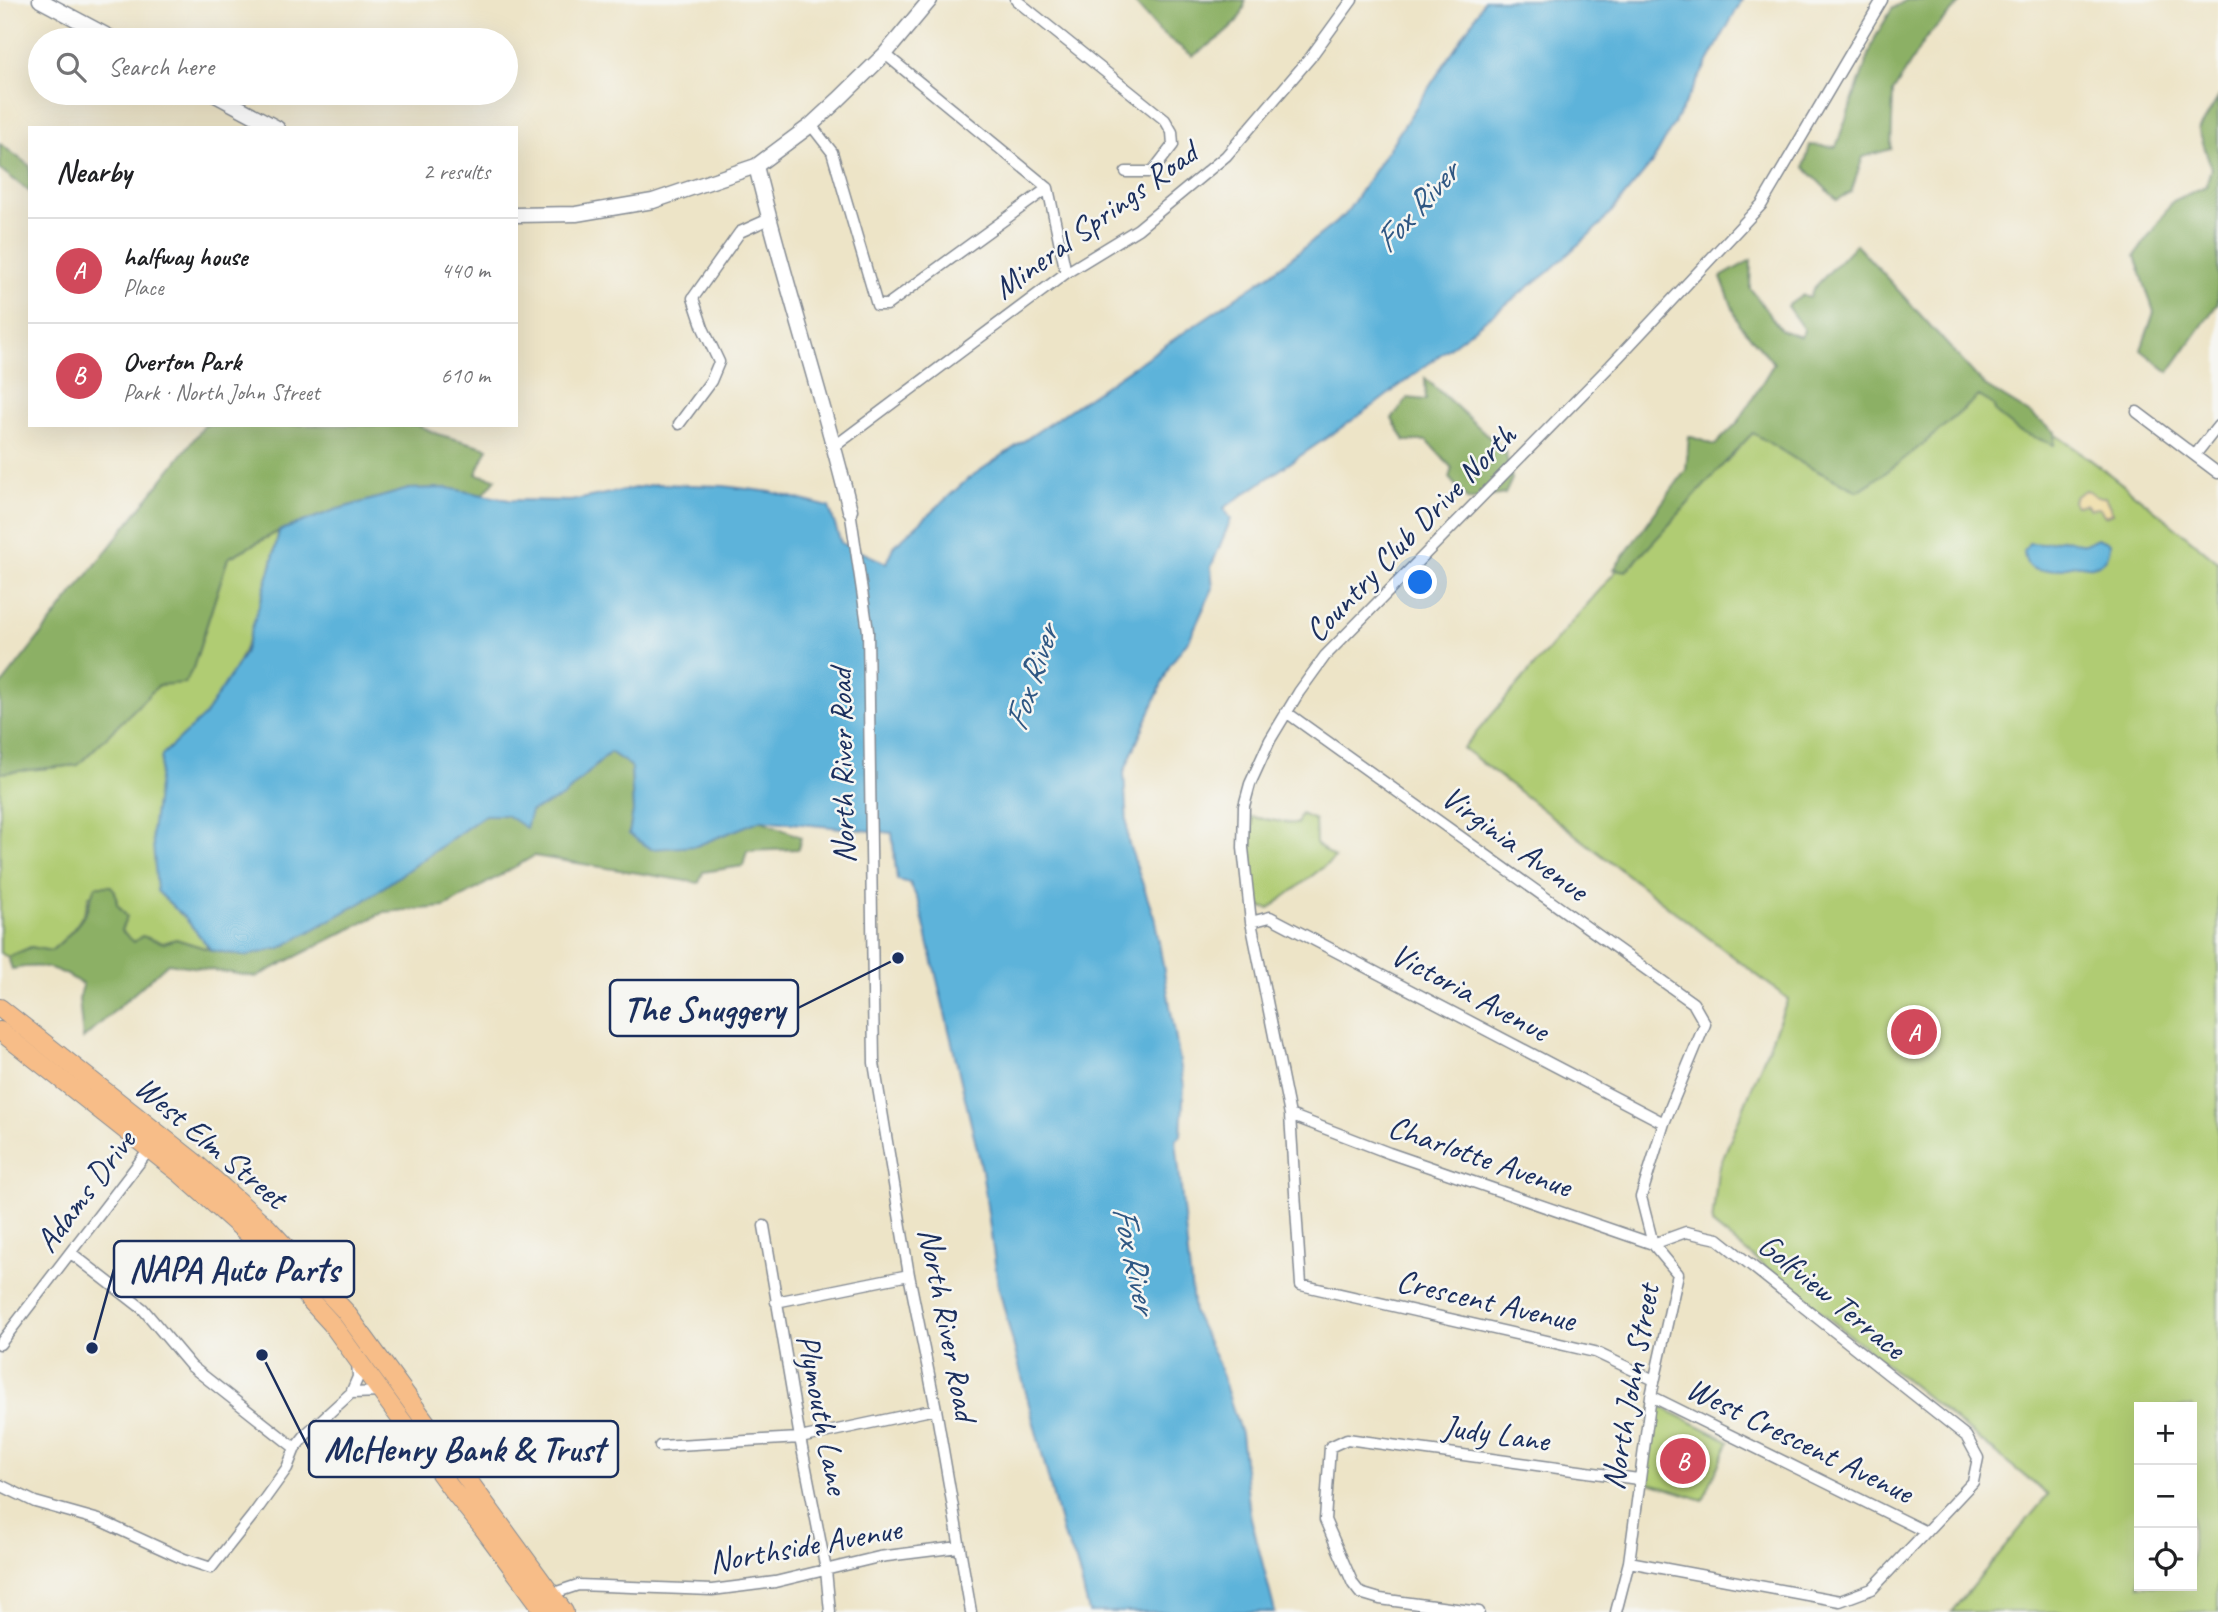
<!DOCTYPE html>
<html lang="en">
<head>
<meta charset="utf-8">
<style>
	body { margin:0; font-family:Caveat,sans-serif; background:#f2f2f2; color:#202124 }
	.controls { position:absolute; right:21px; bottom:21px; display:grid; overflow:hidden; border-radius:0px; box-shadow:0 7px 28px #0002 }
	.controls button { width:63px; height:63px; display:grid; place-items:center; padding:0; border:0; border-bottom:2px solid #e0e0e0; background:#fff; color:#202124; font:35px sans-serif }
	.you { position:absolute; left:1421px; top:583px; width:24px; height:24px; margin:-18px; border:5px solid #fff; border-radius:50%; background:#1a73e8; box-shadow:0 0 0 10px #1a73e833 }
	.badge { display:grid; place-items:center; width:46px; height:46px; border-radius:50%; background:#d1495b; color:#fff; font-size:23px; font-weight:700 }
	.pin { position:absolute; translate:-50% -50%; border:4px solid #fff; box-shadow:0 2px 7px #0006 }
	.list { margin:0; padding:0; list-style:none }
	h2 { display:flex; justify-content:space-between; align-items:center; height:91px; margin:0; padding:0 28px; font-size:30px }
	h2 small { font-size:23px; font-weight:400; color:#757577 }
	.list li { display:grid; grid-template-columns:46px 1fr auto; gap:21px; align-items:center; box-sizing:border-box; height:105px; padding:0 28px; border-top:2px solid #e0e0e0 }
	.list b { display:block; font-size:26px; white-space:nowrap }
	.list p { margin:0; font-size:23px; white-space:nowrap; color:#757577 }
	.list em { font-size:23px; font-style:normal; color:#757577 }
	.icon { flex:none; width:38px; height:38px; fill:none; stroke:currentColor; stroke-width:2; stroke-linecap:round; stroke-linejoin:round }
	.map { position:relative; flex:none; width:2218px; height:1612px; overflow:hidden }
	.search { position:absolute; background:#fff; box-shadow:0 7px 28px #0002; left:28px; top:28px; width:490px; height:77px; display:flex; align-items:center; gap:18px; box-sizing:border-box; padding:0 24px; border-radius:38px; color:#757577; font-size:26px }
	.panel { position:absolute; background:#fff; box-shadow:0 7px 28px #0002; left:28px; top:126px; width:490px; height:301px; border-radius:0px }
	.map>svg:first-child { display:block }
	.green { fill:#b0cc73; stroke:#667e68; stroke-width:2; fill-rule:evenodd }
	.forest { fill:#8cb065; stroke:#547062; stroke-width:2 }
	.sand { fill:#eeda9e; stroke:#84847e; stroke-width:2 }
	.water { fill:#5db3da; stroke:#3c719c; stroke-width:2 }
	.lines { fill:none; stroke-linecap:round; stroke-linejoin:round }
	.minor-casing { stroke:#848a92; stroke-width:13 }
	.tertiary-casing { stroke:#848a92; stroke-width:17 }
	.primary-casing { stroke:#848a92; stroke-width:20 }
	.minor { stroke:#fff; stroke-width:10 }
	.tertiary { stroke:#fff; stroke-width:14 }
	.primary { stroke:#f7bd88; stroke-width:18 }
	.labels { text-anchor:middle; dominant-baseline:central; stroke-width:5; stroke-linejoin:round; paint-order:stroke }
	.street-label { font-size:33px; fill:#1b2f5e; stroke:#f6f6f2 }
	.water-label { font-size:35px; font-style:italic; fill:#2f5783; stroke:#f6f6f2 }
	.leader { fill:none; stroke:#1b2f5e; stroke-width:2.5 }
	.callout-dot { fill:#1b2f5e; stroke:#f6f6f2; stroke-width:2.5 }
	.callout { fill:#f6f6f2; stroke:#1b2f5e; stroke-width:2.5 }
	.callout-label { font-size:35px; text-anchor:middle; font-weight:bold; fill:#1b2f5e }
</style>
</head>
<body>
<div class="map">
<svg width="2218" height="1612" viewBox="0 0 2218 1612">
	<rect width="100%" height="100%" fill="#f6f6f2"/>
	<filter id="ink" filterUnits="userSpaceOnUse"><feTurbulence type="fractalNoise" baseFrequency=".0143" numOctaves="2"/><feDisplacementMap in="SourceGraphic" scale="14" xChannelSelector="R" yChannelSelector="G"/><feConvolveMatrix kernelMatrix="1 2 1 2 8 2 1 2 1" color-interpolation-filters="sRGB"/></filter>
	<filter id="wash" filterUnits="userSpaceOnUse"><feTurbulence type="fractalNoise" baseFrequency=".00686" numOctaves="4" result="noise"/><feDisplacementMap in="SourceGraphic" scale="28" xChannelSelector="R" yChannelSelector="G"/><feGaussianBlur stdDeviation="1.57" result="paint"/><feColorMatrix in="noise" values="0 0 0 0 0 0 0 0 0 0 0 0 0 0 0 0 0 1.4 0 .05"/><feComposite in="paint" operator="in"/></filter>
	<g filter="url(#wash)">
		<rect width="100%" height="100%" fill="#ede4c7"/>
		<path class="green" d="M1967,384C2061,428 2138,497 2218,562V1612H1951L2048,1495L1712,1224L1718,1170L1788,999L1463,748L1750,416ZM2139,1407H2192V1586H2139Z
			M279,531C265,595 248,662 206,714C193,729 176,742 162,755L157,891L186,919L211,950L176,939L164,943L142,936L134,943L121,930L127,917L117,904L115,891L89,896C85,920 69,935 51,951L31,947L8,957L0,953V773L78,765L159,684L193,668L228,558Z
			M1301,814L1315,820L1316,844L1335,858L1269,909L1261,907C1250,880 1250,847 1250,817L1297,824Z
			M1653,1403L1729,1441L1703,1500L1644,1481Z"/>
		<path class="forest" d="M1132,0H1245C1246,24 1210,44 1193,56L1160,32Z
			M1906,0H1963L1925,39L1893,92L1891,149L1863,157L1851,192L1837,200L1804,167L1810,145L1836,147L1875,38L1892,9Z
			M2218,98V303L2169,372L2141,350L2154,312L2135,256L2173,201L2206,186L2211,168L2199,130Z
			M0,144L30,166V192L0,169Z
			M1856,244L1985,386L2029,413L2055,432L2054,445L2018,431L1996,413L1993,405L1979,396C1940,430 1902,464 1858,491L1805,465L1753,433C1709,478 1670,526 1626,571L1614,569L1686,470L1689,436L1715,445L1739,421L1774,363L1739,324L1721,277L1751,260L1750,288L1781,330L1801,337L1804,330L1787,306L1803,295L1810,297L1813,289Z
			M1425,378L1505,451L1512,479L1505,494L1468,500L1449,478L1452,468L1427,441H1405L1392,419L1408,398L1426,400Z
			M205,425H418L437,434L488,448L476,474L496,479L483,495L447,488L409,489L335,510L279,531L228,558L193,668L185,683L159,685L78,765L0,773V687Z
			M610,752L631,766L633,812L629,834L696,846L760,820L801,837L798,849L747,851L743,866L703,872L699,883L534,856L445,907L384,912L256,977L168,963L83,1039L79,999L83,985C58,967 42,963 12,969L8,957L31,947L51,951C63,941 78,926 86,912C91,903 89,897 96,886H111L115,891L117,904L127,917L121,930L134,942L142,936L164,943L176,939L211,950L246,956L280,948L364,901L485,815L531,811L563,797Z"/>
		<path class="sand" d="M2085,490L2089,491L2096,497H2105L2113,513L2105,516L2099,508L2090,509L2086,504L2076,506L2073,502L2074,497Z"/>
		<path class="water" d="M1484,0H1742L1652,163L1603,222L1547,273L1373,406L1224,508L1231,519L1211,567L1213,588L1190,638L1170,665L1124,772L1128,841L1155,920L1184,1085L1181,1135L1176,1140L1194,1313L1218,1363L1241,1434L1250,1514L1275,1612H1089L1076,1561L1063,1535L998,1285L982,1170L919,903L910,883L897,880L892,833L761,820L696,846L651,849L629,834L633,812L631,766L610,752L563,797L531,811L526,828L506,815H485L364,901L280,948L246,956L211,950L186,919L157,891L152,832L162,755L205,715L244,654L272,563L279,531L335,510L409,489L447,488L509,500L570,501L656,484L723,486L771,492L829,507L841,543L886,563L893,547L969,478L1272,273L1345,215L1474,19Z
			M2097,538L2110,543C2110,554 2105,565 2092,566C2087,567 2081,564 2076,565C2057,568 2024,582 2024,550L2029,543L2042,544L2060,539L2085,544Z"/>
	</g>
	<g filter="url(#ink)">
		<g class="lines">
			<g class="minor-casing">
				<path id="minor" d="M1016,0L1165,120L1172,132L1173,145L1152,172H1126
					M885,54L1048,188
					M811,125L832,152L877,305H887L1048,188
					M1048,188L1066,273
					M2137,412L2218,473
					M679,424L711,381L719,362L703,328L693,298L740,232L769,219
					M835,446L1066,273L1138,229L1226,156L1310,58L1352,0
					M2195,455L2218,426
					M850,510L868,631L874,1063L909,1275L936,1409L971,1612
					M1286,712L1693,1003L1705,1024L1664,1123L1641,1197L1653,1244L1678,1274L1651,1396L1629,1562L1616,1612
					M1251,922L1270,917L1664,1123
					M1290,1115L1389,1153L1653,1244L1686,1232L1718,1239L1966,1436L1978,1458L1973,1482L1872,1589L1840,1601L1629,1562
					M764,1226L800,1438L826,1570L830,1612
					M71,1253L143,1309L191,1366L295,1448
					M776,1302L909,1275
					M0,1344L152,1146
					M1654,1380L1595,1352L1301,1285L1290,1115L1251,922L1243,848L1244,806L1250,784L1270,740L1299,692L1325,656L1610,366L1762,204L1882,0
					M351,1393L382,1392
					M1651,1396L1926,1532
					M660,1446L800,1438L936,1409
					M0,1485L35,1502L99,1520L184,1559L211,1568L253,1515L287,1468L295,1448L307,1433L351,1393L358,1377L357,1361
					M548,1595L578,1585L712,1590L775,1582L879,1557L959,1547
					M1479,1612L1380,1599L1360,1593L1353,1584L1325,1520L1330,1447L1347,1439L1638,1479"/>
			</g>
			<g class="tertiary-casing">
				<path id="tertiary" d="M40,0L115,40
					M212,93L277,128
					M756,166C784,282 822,394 850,510
					M516,215L576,214L653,201L756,166L811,125L838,100L885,54L930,0"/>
			</g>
			<g class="primary-casing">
				<path id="primary" d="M0,1008L193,1161L268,1228L345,1311L564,1612
					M0,1031L182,1175L256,1241L331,1323L450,1487L483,1528L545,1612"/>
			</g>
			<use href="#minor" class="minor"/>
			<use href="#tertiary" class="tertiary"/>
			<use href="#primary" class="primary"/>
		</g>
	</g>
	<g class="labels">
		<g class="street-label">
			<text transform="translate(1095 220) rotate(-36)">Mineral Springs Road</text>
			<text transform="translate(1410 533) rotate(-46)">Country Club Drive North</text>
			<text transform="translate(842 766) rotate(-91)">North River Road</text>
			<text transform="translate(1515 843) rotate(36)">Virginia Avenue</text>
			<text transform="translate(1470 992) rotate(28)">Victoria Avenue</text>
			<text transform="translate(211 1142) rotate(40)">West Elm Street</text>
			<text transform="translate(1480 1156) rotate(19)">Charlotte Avenue</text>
			<text transform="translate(85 1191) rotate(-53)">Adams Drive</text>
			<text transform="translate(1832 1296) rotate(39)">Golfview Terrace</text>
			<text transform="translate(1486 1300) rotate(13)">Crescent Avenue</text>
			<text transform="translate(948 1324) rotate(79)">North River Road</text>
			<text transform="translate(1630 1387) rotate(-80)">North John Street</text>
			<text transform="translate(823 1414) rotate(79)">Plymouth Lane</text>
			<text transform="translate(1496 1433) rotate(8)">Judy Lane</text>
			<text transform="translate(1800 1440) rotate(26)">West Crescent Avenue</text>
			<text transform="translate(805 1545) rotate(-10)">Northside Avenue</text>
		</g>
		<g class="water-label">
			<text transform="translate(1416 207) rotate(-48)">Fox River</text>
			<text transform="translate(1031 678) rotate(-72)">Fox River</text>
			<text transform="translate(1135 1259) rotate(78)">Fox River</text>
		</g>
	</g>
	<path class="leader" d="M898 958L798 1008M92 1348L114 1269M262 1355L309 1449"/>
	<g class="callout-dot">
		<circle cx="898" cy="958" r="7"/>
		<circle cx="92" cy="1348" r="7"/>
		<circle cx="262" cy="1355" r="7"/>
	</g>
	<g class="callout">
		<rect x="610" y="980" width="188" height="56" rx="7"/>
		<rect x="114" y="1241" width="240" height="56" rx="7"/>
		<rect x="309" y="1421" width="309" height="56" rx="7"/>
	</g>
	<g class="callout-label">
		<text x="704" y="1021">The Snuggery</text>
		<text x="234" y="1281">NAPA Auto Parts</text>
		<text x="464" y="1461">McHenry Bank &amp; Trust</text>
	</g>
</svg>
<div class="controls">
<button>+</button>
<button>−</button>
<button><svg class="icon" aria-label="locate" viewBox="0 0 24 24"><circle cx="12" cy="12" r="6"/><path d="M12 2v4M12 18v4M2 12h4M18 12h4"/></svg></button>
</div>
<div class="you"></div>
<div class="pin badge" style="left:1914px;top:1032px">A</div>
<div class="pin badge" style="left:1683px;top:1461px">B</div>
<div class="search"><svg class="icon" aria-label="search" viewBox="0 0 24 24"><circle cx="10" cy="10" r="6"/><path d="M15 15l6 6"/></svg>Search here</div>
<section class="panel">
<h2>Nearby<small>2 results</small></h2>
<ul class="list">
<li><span class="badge">A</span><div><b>halfway house</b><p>Place</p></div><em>440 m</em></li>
<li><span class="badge">B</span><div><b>Overton Park</b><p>Park · North John Street</p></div><em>610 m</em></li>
</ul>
</section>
</div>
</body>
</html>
